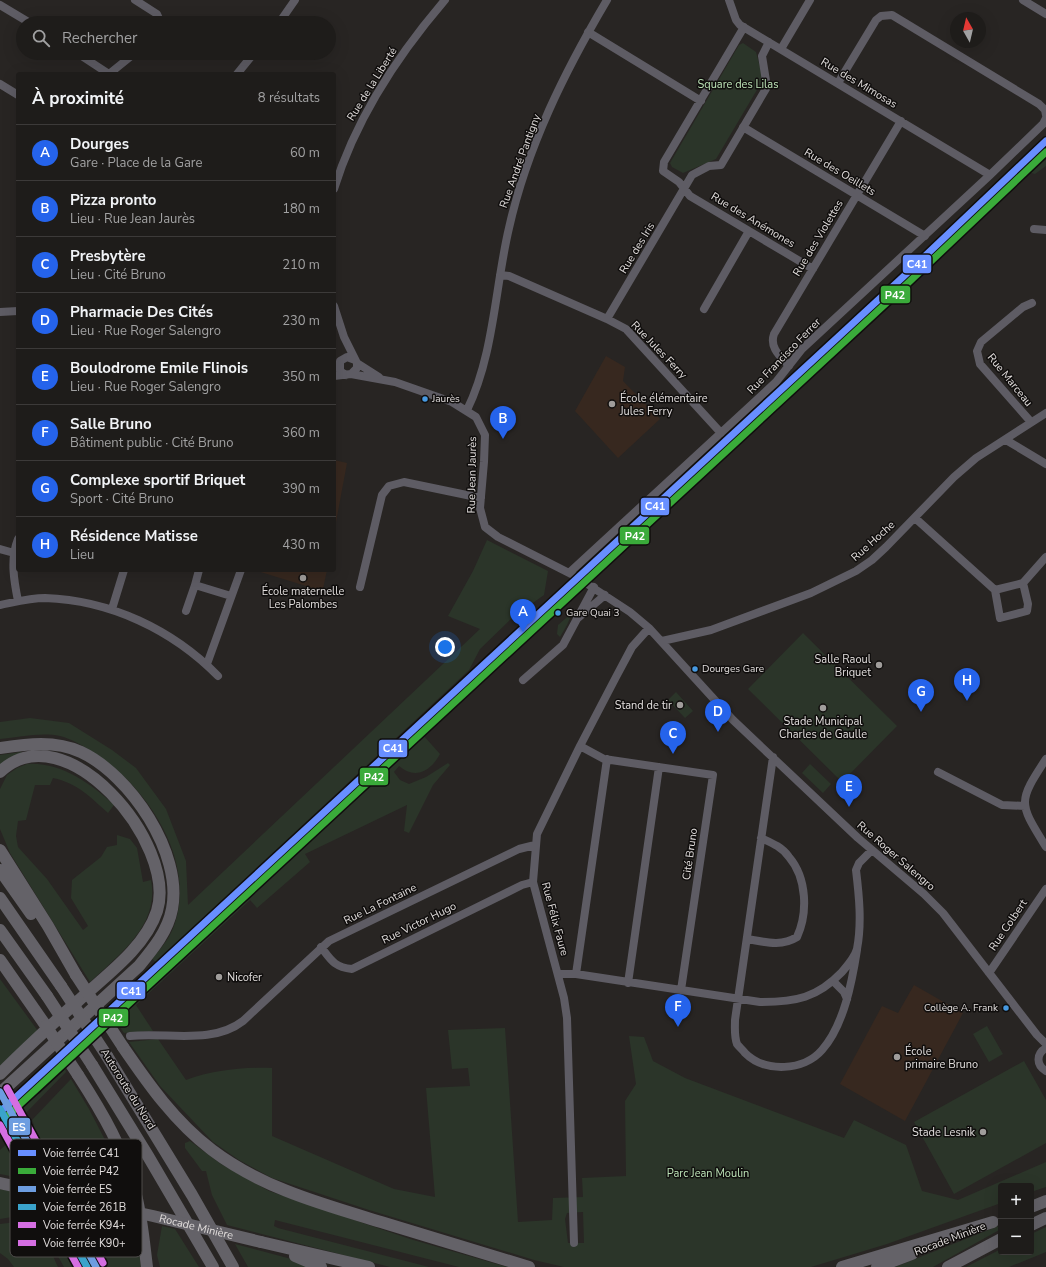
<!DOCTYPE html>
<html lang="fr">
<head>
<meta charset="utf-8">
<style>
	body { margin:0; font-family:"Nunito Sans",sans-serif; background:#262523; color:#f1f3f6 }
	.controls { position:absolute; right:12px; bottom:12px; display:grid; overflow:hidden; border-radius:4px; box-shadow:0 4px 16px #0002 }
	.controls button { width:36px; height:36px; display:grid; place-items:center; padding:0; border:0; border-bottom:1px solid #3c3a39; background:#1e1c1a; color:#f1f3f6; font:20px sans-serif }
	.compass { position:absolute; left:950px; top:12px; width:36px; height:36px; border-radius:50%; background:#1e1c1a; box-shadow:0 4px 16px #0002; rotate:352deg }
	.you { position:absolute; left:445px; top:647px; width:14px; height:14px; margin:-10px; border:3px solid #fff; border-radius:50%; background:#1a73e8; box-shadow:0 0 0 6px #1a73e833 }
	.badge { display:grid; place-items:center; width:26px; height:26px; border-radius:50%; background:#2563eb; color:#fff; font-size:13px; font-weight:700 }
	.pin { position:absolute; translate:-50% -33px; filter:drop-shadow(0 1px 2px #0008) }
	.pin::after { content:''; position:absolute; top:21px; width:14px; height:12px; background:inherit; clip-path:polygon(0 0,100% 0,50% 100%) }
	.list { margin:0; padding:0; list-style:none }
	h2 { display:flex; justify-content:space-between; align-items:center; height:52px; margin:0; padding:0 16px; font-size:17px }
	h2 small { font-size:13px; font-weight:400; color:#a1a1a2 }
	.list li { display:grid; grid-template-columns:26px 1fr auto; gap:12px; align-items:center; box-sizing:border-box; height:56px; padding:0 16px; border-top:1px solid #3c3a39 }
	.list b { display:block; font-size:15px; white-space:nowrap }
	.list p { margin:0; font-size:13px; white-space:nowrap; color:#a1a1a2 }
	.list em { font-size:13px; font-style:normal; color:#a1a1a2 }
	.icon { flex:none; width:22px; height:22px; fill:none; stroke:currentColor; stroke-width:2; stroke-linecap:round; stroke-linejoin:round }
	.map { position:relative; flex:none; width:1046px; height:1267px; overflow:hidden }
	.search { position:absolute; background:#1e1c1a; box-shadow:0 4px 16px #0002; left:16px; top:16px; width:320px; height:44px; display:flex; align-items:center; gap:10px; box-sizing:border-box; padding:0 14px; border-radius:22px; color:#a1a1a2; font-size:15px }
	.panel { position:absolute; background:#1e1c1a; box-shadow:0 4px 16px #0002; left:16px; top:72px; width:320px; height:500px; border-radius:4px }
	.map>svg:first-child { display:block }
	.education { fill:#37281f }
	.green { fill:#2b3529; fill-rule:evenodd }
	.lines { fill:none; stroke-linecap:round; stroke-linejoin:round }
	.minor { stroke:#5e5c64; stroke-width:8 }
	.highway { stroke:#646268; stroke-width:12 }
	.highway-bridge { stroke:#646268; stroke-width:12 }
	.rail-1-casing { stroke:#100e0d; stroke-width:10 }
	.rail-2-casing { stroke:#100e0d; stroke-width:10 }
	.rail-3-casing { stroke:#100e0d; stroke-width:10 }
	.rail-4-casing { stroke:#100e0d; stroke-width:10 }
	.rail-5-casing { stroke:#100e0d; stroke-width:10 }
	.rail-6-casing { stroke:#100e0d; stroke-width:10 }
	.rail-1 { stroke:#688fff; stroke-width:7 }
	.rail-2 { stroke:#3aab3a; stroke-width:7 }
	.rail-3 { stroke:#6d9de0; stroke-width:7 }
	.rail-4 { stroke:#3aa3cb; stroke-width:7 }
	.rail-5 { stroke:#d56ee2; stroke-width:7 }
	.rail-6 { stroke:#d56ee2; stroke-width:7 }
	.bus-dot { fill:#4699e1; stroke:#100e0d; stroke-width:1.5 }
	.poi-dot { fill:#a09d9b; stroke:#100e0d; stroke-width:1.5 }
	.labels { text-anchor:middle; dominant-baseline:central; stroke-width:3; stroke-linejoin:round; paint-order:stroke }
	.bus-label { font-size:10px; fill:#e1dddc; stroke:#100e0d; text-anchor:start }
	.street-label { font-size:11px; fill:#e1dddc; stroke:#100e0d }
	.park-label { font-size:11px; fill:#bde4b8; stroke:#100e0d }
	.poi-label { font-size:11px; fill:#e1dddc; stroke:#100e0d; text-anchor:start }
	.key { fill:#100e0d; stroke:#4f4c4b; stroke-width:1 }
	.key-label { font-size:11px; fill:#e1dddc }
	.line-badge { stroke:#100e0d; stroke-width:1.5 }
	.badge-label { font-size:11px; text-anchor:middle; font-weight:bold; fill:#fff }
</style>
</head>
<body>
<div class="map">
<svg width="1046" height="1267" viewBox="0 0 1046 1267">
	<rect width="100%" height="100%" fill="#282523"/>
	<path class="education" d="M606,356L625,367L623,381L660,419L618,458L575,411Z
		M334,460L347,463L334,533Z
		M254,570H327L323,589L319,590Z
		M914,985L963,1013L905,1121L840,1084L882,1006L898,1013Z"/>
	<path class="green" d="M743,43L756,52L762,75L761,83L716,159L683,173L672,167L670,163L739,45Z
		M1046,154V166L1035,174L1028,172Z
		M487,540L548,571L544,595L513,617L480,649L469,670L156,962L152,959C161,948 171,937 175,923C196,859 146,785 93,752C83,746 72,739 60,736C41,732 20,737 0,739V722L30,718L69,723L112,750L136,768L166,809L186,861L188,905L480,629L448,616L473,571Z
		M572,613L567,625L560,637L557,634L558,625Z
		M803,633L897,726L842,782L748,689Z
		M676,692L693,711L685,718L668,700Z
		M423,735L440,754C431,771 415,780 399,766L394,772L400,780L409,784L426,777L448,763L450,765L433,785L409,833L404,831L407,805L305,854L310,862L257,908L250,900L136,1005L153,1031L124,1033L115,1020L308,840L402,749L404,752Z
		M21,752L22,753L0,765V755Z
		M27,764C61,762 90,783 114,805L108,813C89,796 77,783 53,778L50,785H35L26,820L18,821L16,836L18,847L47,879L83,930L88,926L71,898L72,880L101,857L107,847L117,845V835L130,839L137,848L143,882L151,880C160,925 119,955 90,982L10,853L0,829V789L7,775L17,768Z
		M810,764L831,784L823,793L802,773Z
		M0,979L38,1031L0,1066Z
		M987,1026L1003,1054L989,1062L973,1034Z
		M505,1028L518,1222L552,1220L553,1198L583,1197L582,1178L626,1176L625,1101L636,1084L629,1036L644,1037L653,1061L685,1078L844,1138L854,1120L906,1145L922,1191L958,1200L1046,1162V1187L1031,1192V1186H1001V1203L887,1244L811,1267H564L534,1260L369,1210L272,1178L239,1160L213,1142L160,1086L129,1042L158,1039L186,1080C214,1070 243,1067 272,1068V1136L394,1189L435,1197L426,1088L470,1086L468,1068L452,1069L448,1030ZM583,1212L584,1243H568L565,1219L567,1213Z
		M1024,1061L1046,1100V1143L954,1194L914,1122Z
		M65,1069L66,1072L22,1117L17,1108L34,1092L39,1094Z
		M71,1079L89,1109L118,1165L129,1202L63,1186L29,1128L34,1125L32,1120Z
		M3,1120L8,1129L0,1137V1123Z
		M13,1138L17,1144L35,1181L0,1174V1150Z
		M190,1141L221,1164L269,1191L410,1239L507,1267H459L275,1220L274,1226L278,1228L429,1267H390L227,1225L212,1195L206,1171H202L185,1148V1143Z
		M0,1189L9,1191L17,1201L28,1203L24,1215L0,1219Z
		M73,1204L135,1219L141,1267H107Z
		M39,1208L46,1219L59,1221L83,1267H64C57,1254 36,1221 39,1208Z
		M17,1222C43,1224 48,1246 58,1267H14L8,1259L0,1253V1224Z
		M1001,1225V1229L933,1267H895Z
		M162,1226L175,1229L199,1267H160L157,1255Z
		M1046,1227V1252L1009,1267H966L1001,1249V1252H1031V1234Z
		M235,1244L295,1260L312,1267H248Z"/>
	<g class="lines">
		<path class="minor" d="M135,0L157,14L161,23
			M729,0L736,20L740,25L990,175
			M1023,0L1046,14
			M0,5L30,23
			M279,23L295,0
			M744,27L664,162L663,171L679,182L690,196L813,269
			M588,32L701,101
			M781,49L810,0
			M77,53L109,74
			M109,74L135,53
			M237,74L254,53
			M838,83L876,20L881,16L892,15L1039,104L1045,110L1046,115
			M0,84L18,95
			M743,127L925,236
			M334,189C356,118 397,56 445,0
			M1034,229L1046,230
			M500,275L509,276L607,319L626,329L721,433
			M334,306L344,337L357,363V368L351,374
			M704,309L749,231
			M0,312L18,311
			M607,319L692,175L709,166L721,165L767,87L762,56L769,42
			M357,363L379,377
			M789,366C781,357 769,348 774,334L901,121
			M346,375L340,371V361L347,357L355,360
			M334,376L351,374L395,382L452,402L476,417L485,435L484,462L480,508L485,527L498,537L575,576L630,612L649,628L733,720L858,838L924,894L943,913L1037,1035L1046,1044
			M467,410C494,355 495,287 509,228C527,147 565,71 607,0
			M1031,422L980,364L977,351L981,342L1023,307L1032,303
			M1006,440L1046,464
			M915,518L995,590L1000,618L1027,611L1028,604L1023,583
			M18,539C10,559 14,581 18,601
			M0,549L14,553
			M199,570L195,585L231,596
			M569,573L776,382L802,349L990,175L1043,124L1046,118
			M1023,583L1046,557
			M360,587L382,495L389,486L404,482L481,498
			M995,590L1023,583
			M0,605C15,602 30,598 45,598C110,600 173,630 218,676
			M112,609L124,570
			M186,611L195,585
			M578,618L605,595
			M662,641L711,630L811,593L856,571L872,560L886,547L954,477L976,458L1046,413
			M207,664L241,570
			M523,680L563,645L594,587
			M580,746L604,759L713,775L681,990
			M773,757L735,1020C735,1028 734,1036 737,1044C739,1047 743,1050 745,1053C765,1073 804,1071 822,1050C844,1025 852,982 857,950
			M1046,759C1017,803 1019,803 1046,847
			M938,772L1002,805L1025,806
			M747,939C765,942 781,947 797,937C808,913 807,878 789,857C782,847 772,843 761,838
			M321,947C331,960 334,967 352,969L522,885L533,882
			M989,973L1046,889
			M558,974H576L760,1002C796,1002 817,998 842,972C848,965 855,957 857,949C862,923 859,895 856,870L859,863L872,850
			M576,974L607,759
			M833,981L844,992L847,999
			M628,983L659,767
			M130,1036C167,1032 212,1045 243,1021L329,941L519,849L535,845
			M1046,1048C1036,1054 1036,1065 1046,1071
			M574,1243L567,1018L564,998L533,882L537,834L580,746L616,677L632,647L649,628"/>
		<path class="highway" d="M0,748C27,744 55,740 81,752C130,775 183,853 172,909C168,931 153,949 139,966L0,1093
			M0,772C65,710 178,844 157,911C145,948 105,976 78,1001C51,1025 25,1049 0,1074
			M0,850L48,926L76,975
			M0,870L31,914
			M0,898L61,986
			M0,930L47,996
			M0,960L46,1026
			M123,1047C149,1085 175,1122 212,1150C262,1188 322,1204 381,1222C430,1237 480,1252 529,1267
			M107,1056L192,1195L233,1267
			M92,1065L148,1156L213,1267
			M78,1075C102,1112 125,1151 136,1195C142,1219 144,1243 147,1267
			M1031,1207L1046,1201
			M1031,1225L1046,1218
			M261,1242L369,1267
			M295,1256L321,1267
			M842,1267L993,1222
			M877,1267L912,1254
			M948,1267L1001,1239"/>
		<g class="highway-bridge">
			<path d="M76,975L123,1047"/>
			<path d="M61,986L107,1056"/>
			<path d="M47,996L92,1065"/>
			<path d="M46,1026L78,1075"/>
			<path id="s1" d="M0,1183L153,1216L261,1242"/>
		</g>
		<g class="rail-1-casing">
			<path id="rail-1" d="M0,1112L903,277L1046,141"/>
		</g>
		<g class="rail-2-casing">
			<path id="rail-2" d="M5,1118L908,283L1046,152"/>
		</g>
		<g class="rail-3-casing">
			<path id="rail-3" d="M0,1092L96,1267"/>
		</g>
		<g class="rail-4-casing">
			<path id="rail-4" d="M0,1109L87,1267"/>
		</g>
		<g class="rail-5-casing">
			<path id="rail-5" d="M7,1088L103,1263"/>
		</g>
		<g class="rail-6-casing">
			<path id="rail-6" d="M0,1125L78,1267"/>
		</g>
		<use href="#rail-1" class="rail-1"/>
		<use href="#rail-2" class="rail-2"/>
		<use href="#rail-3" class="rail-3"/>
		<use href="#rail-4" class="rail-4"/>
		<use href="#rail-5" class="rail-5"/>
		<use href="#rail-6" class="rail-6"/>
	</g>
	<g class="bus-dot">
		<circle cx="425" cy="399" r="3.5"/>
		<circle cx="558" cy="613" r="3.5"/>
		<circle cx="695" cy="669" r="3.5"/>
		<circle cx="1006" cy="1008" r="3.5"/>
	</g>
	<g class="poi-dot">
		<circle cx="612" cy="404" r="4"/>
		<circle cx="303" cy="578" r="4"/>
		<circle cx="879" cy="665" r="4"/>
		<circle cx="680" cy="705" r="4"/>
		<circle cx="823" cy="708" r="4"/>
		<circle cx="219" cy="977" r="4"/>
		<circle cx="897" cy="1057" r="4"/>
		<circle cx="983" cy="1132" r="4"/>
	</g>
	<g class="labels">
		<g class="bus-label">
			<text x="432" y="399">Jaurès</text>
			<text x="566" y="613">Gare Quai 3</text>
			<text x="702" y="669">Dourges Gare</text>
			<text x="998" y="1008" text-anchor="end">Collège A. Frank</text>
		</g>
		<g class="street-label">
			<text transform="translate(859 83) rotate(31)">Rue des Mimosas</text>
			<text transform="translate(372 84) rotate(-58)">Rue de la Liberté</text>
			<text transform="translate(520 161) rotate(-70)">Rue André Pantigny</text>
			<text transform="translate(840 172) rotate(31)">Rue des Oeillets</text>
			<text transform="translate(753 220) rotate(31)">Rue des Anémones</text>
			<text transform="translate(818 238) rotate(-59)">Rue des Violettes</text>
			<text transform="translate(637 248) rotate(-59)">Rue des Iris</text>
			<text transform="translate(659 350) rotate(46)">Rue Jules Ferry</text>
			<text transform="translate(784 356) rotate(-46)">Rue Francisco Ferrer</text>
			<text transform="translate(1010 380) rotate(51)">Rue Marceau</text>
			<text transform="translate(472 475) rotate(-89)">Rue Jean Jaurès</text>
			<text transform="translate(873 541) rotate(-42)">Rue Hoche</text>
			<text transform="translate(690 854) rotate(-82)">Cité Bruno</text>
			<text transform="translate(896 856) rotate(41)">Rue Roger Salengro</text>
			<text transform="translate(380 904) rotate(-26)">Rue La Fontaine</text>
			<text transform="translate(555 919) rotate(75)">Rue Félix Faure</text>
			<text transform="translate(419 923) rotate(-26)">Rue Victor Hugo</text>
			<text transform="translate(1008 925) rotate(-56)">Rue Colbert</text>
			<text transform="translate(128 1089) rotate(58)">Autoroute du Nord</text>
			<text stroke="none"><textPath href="#s1" startOffset="201">Rocade Minière</textPath></text>
			<text transform="translate(950 1239) rotate(-21)">Rocade Minière</text>
		</g>
		<g class="park-label">
			<text x="738" y="84">Square des Lilas</text>
			<text x="708" y="1173">Parc Jean Moulin</text>
		</g>
		<g class="poi-label">
			<text x="620" y="398">École élémentaire<tspan x="620" dy="13">Jules Ferry</tspan></text>
			<text x="303" y="591" text-anchor="middle">École maternelle<tspan x="303" dy="13">Les Palombes</tspan></text>
			<text x="871" y="659" text-anchor="end">Salle Raoul<tspan x="871" dy="13">Briquet</tspan></text>
			<text x="672" y="705" text-anchor="end">Stand de tir</text>
			<text x="823" y="721" text-anchor="middle">Stade Municipal<tspan x="823" dy="13">Charles de Gaulle</tspan></text>
			<text x="227" y="977">Nicofer</text>
			<text x="905" y="1051">École<tspan x="905" dy="13">primaire Bruno</tspan></text>
			<text x="975" y="1132" text-anchor="end">Stade Lesnik</text>
		</g>
	</g>
	<rect x="10" y="1139" width="132" height="118" rx="6" class="key"/>
	<rect x="18" y="1150" width="18" height="6" fill="#688fff"/>
	<rect x="18" y="1168" width="18" height="6" fill="#3aab3a"/>
	<rect x="18" y="1186" width="18" height="6" fill="#6d9de0"/>
	<rect x="18" y="1204" width="18" height="6" fill="#3aa3cb"/>
	<rect x="18" y="1222" width="18" height="6" fill="#d56ee2"/>
	<rect x="18" y="1240" width="18" height="6" fill="#d56ee2"/>
	<g class="key-label">
		<text x="43" y="1157">Voie ferrée C41</text>
		<text x="43" y="1175">Voie ferrée P42</text>
		<text x="43" y="1193">Voie ferrée ES</text>
		<text x="43" y="1211">Voie ferrée 261B</text>
		<text x="43" y="1229">Voie ferrée K94+</text>
		<text x="43" y="1247">Voie ferrée K90+</text>
	</g>
	<g class="line-badge">
		<rect x="902" y="254" width="30" height="20" rx="4" fill="#688fff"/>
		<rect x="880" y="285" width="31" height="19" rx="4" fill="#3aab3a"/>
		<rect x="640" y="497" width="30" height="19" rx="4" fill="#688fff"/>
		<rect x="619" y="526" width="31" height="19" rx="4" fill="#3aab3a"/>
		<rect x="378" y="739" width="30" height="19" rx="4" fill="#688fff"/>
		<rect x="359" y="767" width="30" height="19" rx="4" fill="#3aab3a"/>
		<rect x="116" y="981" width="30" height="19" rx="4" fill="#688fff"/>
		<rect x="98" y="1008" width="31" height="19" rx="4" fill="#3aab3a"/>
		<rect x="8" y="1117" width="23" height="19" rx="4" fill="#6d9de0"/>
	</g>
	<g class="badge-label">
		<text x="917" y="268">C41</text>
		<text x="895" y="299">P42</text>
		<text x="655" y="510">C41</text>
		<text x="635" y="540">P42</text>
		<text x="393" y="752">C41</text>
		<text x="374" y="781">P42</text>
		<text x="131" y="995">C41</text>
		<text x="113" y="1022">P42</text>
		<text x="19" y="1131">ES</text>
	</g>
</svg>
<div class="controls">
<button>+</button>
<button>−</button>
</div>
<svg class="compass" viewBox="-18 -18 36 36"><path d="M0-13l5 13h-10z" fill="#e53935"/><path d="M0 13l5-13h-10z" fill="#a1a1a2"/></svg>
<div class="you"></div>
<div class="pin badge" style="left:523px;top:632px">A</div>
<div class="pin badge" style="left:503px;top:439px">B</div>
<div class="pin badge" style="left:673px;top:754px">C</div>
<div class="pin badge" style="left:718px;top:732px">D</div>
<div class="pin badge" style="left:849px;top:807px">E</div>
<div class="pin badge" style="left:678px;top:1027px">F</div>
<div class="pin badge" style="left:921px;top:712px">G</div>
<div class="pin badge" style="left:967px;top:701px">H</div>
<div class="search"><svg class="icon" aria-label="search" viewBox="0 0 24 24"><circle cx="10" cy="10" r="6"/><path d="M15 15l6 6"/></svg>Rechercher</div>
<section class="panel">
<h2>À proximité<small>8 résultats</small></h2>
<ul class="list">
<li><span class="badge">A</span><div><b>Dourges</b><p>Gare · Place de la Gare</p></div><em>60 m</em></li>
<li><span class="badge">B</span><div><b>Pizza pronto</b><p>Lieu · Rue Jean Jaurès</p></div><em>180 m</em></li>
<li><span class="badge">C</span><div><b>Presbytère</b><p>Lieu · Cité Bruno</p></div><em>210 m</em></li>
<li><span class="badge">D</span><div><b>Pharmacie Des Cités</b><p>Lieu · Rue Roger Salengro</p></div><em>230 m</em></li>
<li><span class="badge">E</span><div><b>Boulodrome Emile Flinois</b><p>Lieu · Rue Roger Salengro</p></div><em>350 m</em></li>
<li><span class="badge">F</span><div><b>Salle Bruno</b><p>Bâtiment public · Cité Bruno</p></div><em>360 m</em></li>
<li><span class="badge">G</span><div><b>Complexe sportif Briquet</b><p>Sport · Cité Bruno</p></div><em>390 m</em></li>
<li><span class="badge">H</span><div><b>Résidence Matisse</b><p>Lieu</p></div><em>430 m</em></li>
</ul>
</section>
</div>
</body>
</html>
